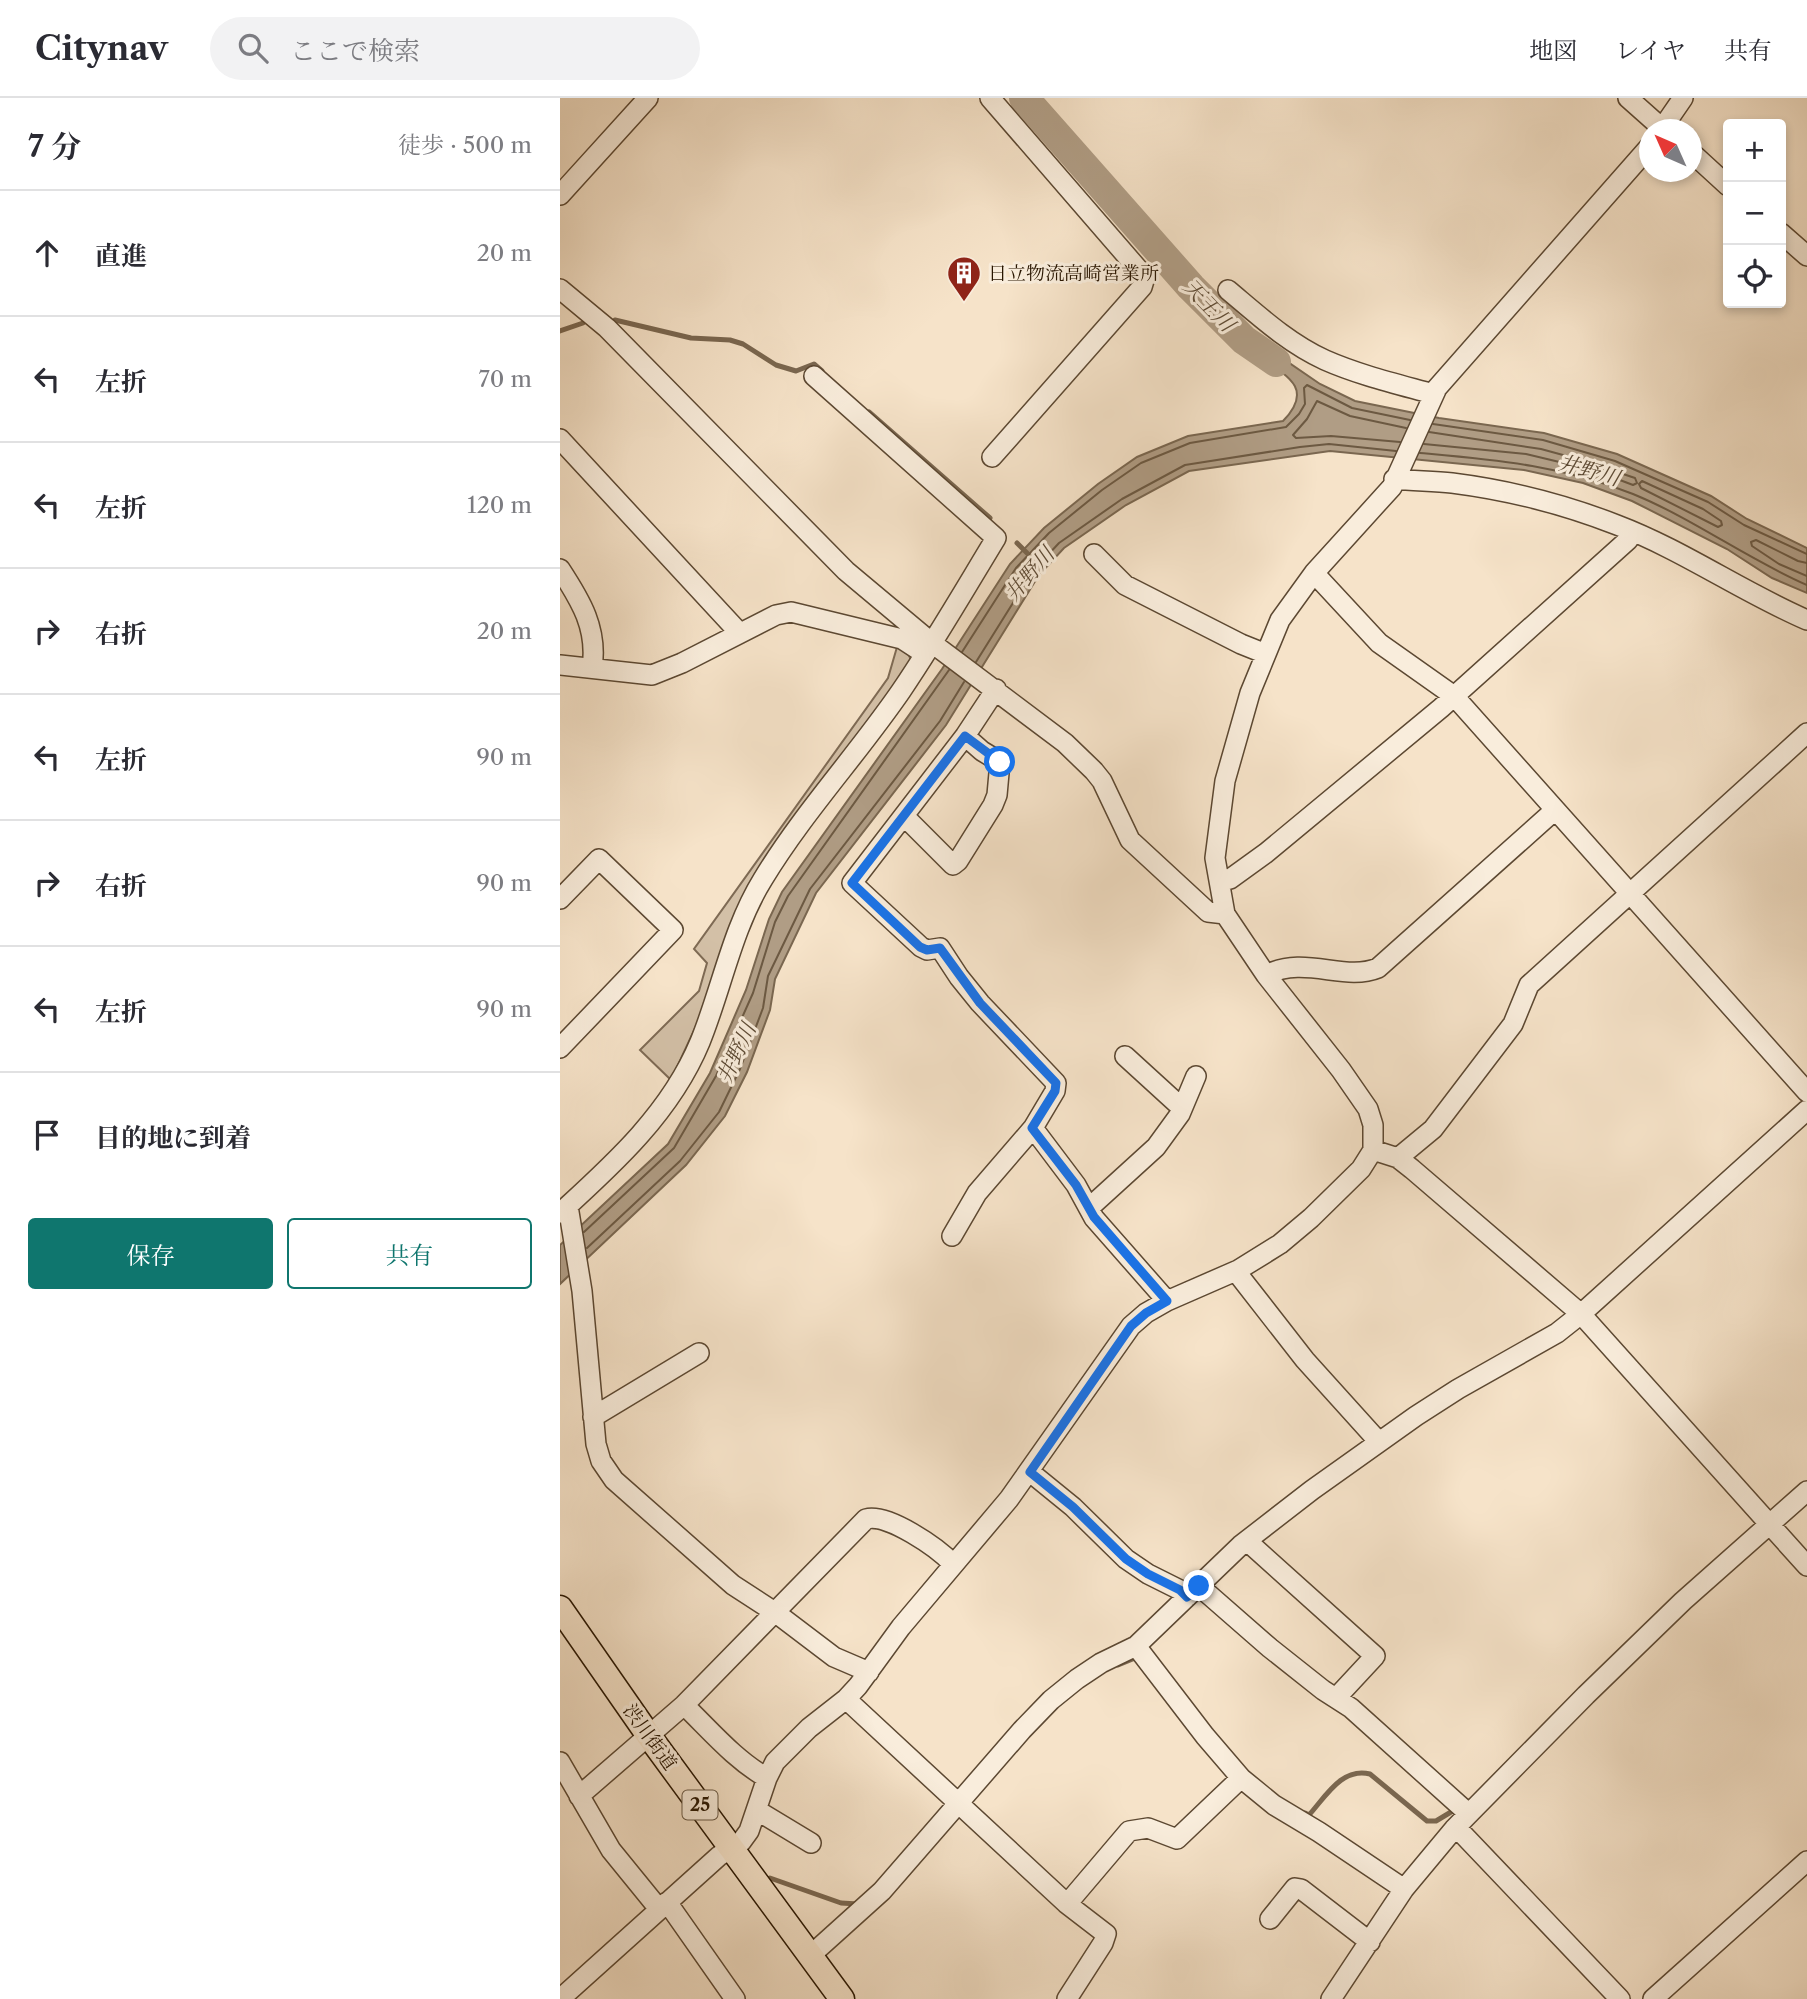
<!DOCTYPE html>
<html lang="ja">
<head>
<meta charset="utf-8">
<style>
	body { margin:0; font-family:"Libre Caslon Text","Noto Serif JP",serif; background:#f2f2f3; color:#2b2b33 }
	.controls { position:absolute; right:21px; top:21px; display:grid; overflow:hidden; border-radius:7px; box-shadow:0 4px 10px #0003 }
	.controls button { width:63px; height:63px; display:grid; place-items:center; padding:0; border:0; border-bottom:2px solid #e1e1e2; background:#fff; color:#2b2b33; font:35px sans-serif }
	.compass { position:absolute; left:1079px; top:21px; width:63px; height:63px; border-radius:50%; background:#fff; box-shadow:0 4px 10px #0003; rotate:315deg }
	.stop { position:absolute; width:21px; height:21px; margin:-16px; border:5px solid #1a73e8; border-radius:50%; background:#fff }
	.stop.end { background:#1a73e8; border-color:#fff; box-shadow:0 2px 7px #0008 }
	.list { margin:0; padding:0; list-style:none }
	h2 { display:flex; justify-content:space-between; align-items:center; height:91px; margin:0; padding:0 28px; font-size:30px }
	h2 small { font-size:23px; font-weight:400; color:#7c7c81 }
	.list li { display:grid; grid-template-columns:46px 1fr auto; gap:21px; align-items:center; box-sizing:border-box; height:126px; padding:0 28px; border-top:2px solid #e1e1e2 }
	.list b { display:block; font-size:26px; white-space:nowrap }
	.list em { font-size:23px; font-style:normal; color:#7c7c81 }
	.actions { display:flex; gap:14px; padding:21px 28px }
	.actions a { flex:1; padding:16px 0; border:2px solid #0f766e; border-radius:7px; text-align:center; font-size:24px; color:#0f766e }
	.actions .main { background:#0f766e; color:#fff }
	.icon { flex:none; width:38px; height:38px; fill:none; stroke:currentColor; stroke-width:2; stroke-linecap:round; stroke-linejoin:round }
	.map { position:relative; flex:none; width:1247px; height:1901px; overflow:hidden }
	header { display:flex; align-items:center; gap:42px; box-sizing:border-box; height:98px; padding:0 35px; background:#fff; border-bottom:2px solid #e1e1e2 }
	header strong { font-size:33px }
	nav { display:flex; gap:38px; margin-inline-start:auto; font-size:24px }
	.search { width:490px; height:63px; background:#f2f2f3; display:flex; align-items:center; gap:18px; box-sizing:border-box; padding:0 24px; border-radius:38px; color:#7c7c81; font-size:26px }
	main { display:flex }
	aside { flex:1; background:#fff }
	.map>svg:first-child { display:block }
	.green { fill:#d3c0a7; stroke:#7e6a54; stroke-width:2 }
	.water { fill:#b09d85; stroke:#7a6750; stroke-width:2 }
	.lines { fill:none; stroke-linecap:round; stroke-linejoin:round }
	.shore { stroke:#6c5942; stroke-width:2 }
	.stream { stroke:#7a6750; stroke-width:5 }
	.river { stroke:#b09d85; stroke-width:30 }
	.minor-casing { stroke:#5c4832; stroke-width:22 }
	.major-casing { stroke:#281500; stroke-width:27 }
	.minor { stroke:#f9eddc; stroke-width:19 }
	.major { stroke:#f6e3c9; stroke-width:24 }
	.route { stroke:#1a73e8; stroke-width:9 }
	.labels { text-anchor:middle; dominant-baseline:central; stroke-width:6; stroke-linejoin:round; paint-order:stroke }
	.shield { fill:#f9eddc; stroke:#675642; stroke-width:2 }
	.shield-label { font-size:18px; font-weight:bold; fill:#281500 }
	.poi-label { font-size:19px; fill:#281500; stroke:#f9eddc; text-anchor:start }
	.street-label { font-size:19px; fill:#281500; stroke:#f9eddc }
	.water-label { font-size:21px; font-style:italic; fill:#5e4b35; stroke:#f9eddc }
</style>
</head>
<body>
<header>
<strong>Citynav</strong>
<div class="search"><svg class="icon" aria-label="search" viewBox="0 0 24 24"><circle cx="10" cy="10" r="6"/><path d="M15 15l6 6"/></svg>ここで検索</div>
<nav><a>地図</a><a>レイヤ</a><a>共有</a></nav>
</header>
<main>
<aside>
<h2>7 分<small>徒歩 · 500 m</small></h2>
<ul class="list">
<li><svg class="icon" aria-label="ahead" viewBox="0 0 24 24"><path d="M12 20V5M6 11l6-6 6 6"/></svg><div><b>直進</b></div><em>20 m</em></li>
<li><svg class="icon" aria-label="left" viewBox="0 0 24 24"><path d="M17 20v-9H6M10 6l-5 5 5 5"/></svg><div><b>左折</b></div><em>70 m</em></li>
<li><svg class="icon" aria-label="left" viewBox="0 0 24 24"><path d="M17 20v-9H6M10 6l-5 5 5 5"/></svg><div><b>左折</b></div><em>120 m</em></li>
<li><svg class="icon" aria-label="right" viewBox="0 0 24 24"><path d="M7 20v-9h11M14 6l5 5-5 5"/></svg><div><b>右折</b></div><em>20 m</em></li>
<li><svg class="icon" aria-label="left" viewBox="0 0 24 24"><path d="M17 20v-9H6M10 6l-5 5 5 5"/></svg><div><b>左折</b></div><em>90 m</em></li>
<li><svg class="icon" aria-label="right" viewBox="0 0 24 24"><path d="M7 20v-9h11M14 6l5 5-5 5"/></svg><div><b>右折</b></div><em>90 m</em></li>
<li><svg class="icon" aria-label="left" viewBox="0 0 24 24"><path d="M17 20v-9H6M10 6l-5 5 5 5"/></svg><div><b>左折</b></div><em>90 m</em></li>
<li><svg class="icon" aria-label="arrive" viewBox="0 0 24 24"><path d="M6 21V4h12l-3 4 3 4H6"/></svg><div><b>目的地に到着</b></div></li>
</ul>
<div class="actions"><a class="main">保存</a><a>共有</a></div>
</aside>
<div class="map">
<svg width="1247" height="1901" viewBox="0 0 1247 1901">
	<rect width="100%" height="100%" fill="#f6e3c9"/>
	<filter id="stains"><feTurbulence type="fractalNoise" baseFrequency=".00286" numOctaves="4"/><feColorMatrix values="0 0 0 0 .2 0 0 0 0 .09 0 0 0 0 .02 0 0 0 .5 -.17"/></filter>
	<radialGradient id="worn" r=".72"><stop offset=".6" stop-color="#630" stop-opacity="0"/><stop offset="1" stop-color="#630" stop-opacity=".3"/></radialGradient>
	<path class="green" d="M337,549L347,553L351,562L330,597L224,738L111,982L80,952L139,893L147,865L134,851L328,580Z"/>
	<path class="water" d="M684,242L700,245L760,286L795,303L879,320L984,335L1057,356L1151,398L1187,421L1247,450V495L1212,480L1167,451L1072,403L1023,385L964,372L770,353L629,373L566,407L504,450L479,477L386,627L256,795L215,881L210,912L187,974L165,1018L126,1067L0,1186V1147L108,1046L150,975L186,892L209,821L222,794L382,571L450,466L484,430L538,386L577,359L628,338L723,323C753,292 730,279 702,261C698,259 691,256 688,252C686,250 685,246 684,242Z"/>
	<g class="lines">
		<path class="shore" d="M873,326L983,342L1055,363L1148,404L1184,427L1247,456
			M840,344L771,338L736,340L733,337L747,321L757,303L790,318L846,330
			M864,346L966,356L1012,367L1016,364L1014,360L981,351L869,334
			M860,355C936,362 1001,367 1073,396C1134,421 1187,461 1247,487
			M1045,370L1075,380L1077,385L1073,387L1044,376L1043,373Z
			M1082,383L1143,411L1161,423L1162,427L1158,429L1081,390L1079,386Z
			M1247,465L1238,463L1196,442L1191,444L1192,448L1219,466L1247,478
			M402,554L456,470L489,435L542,392L581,365L630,345L726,329L739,316L745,306L744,290L747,287L792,310L850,322
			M416,564L473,473L499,445L562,401L625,367L740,349L769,346L836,353
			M24,1134L114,1050L156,978L193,895L215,824L228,798L389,572
			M27,1150L120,1063L159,1014L180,971L203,910L208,878L250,791L380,623L404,584"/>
		<path class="stream" d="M55,222L131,240L170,242L183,246L216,267L236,273L254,266L262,273
			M0,233L23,225
			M309,314L430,420
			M457,445L467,455
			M558,1567L575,1560
			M745,1715L749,1717C766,1698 782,1669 810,1676L867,1723H876L896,1711
			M210,1780L281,1805L298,1806"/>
		<path class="river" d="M464,0L631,189L684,242L716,264"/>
		<g class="minor-casing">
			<path id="minor" d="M430,0L585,179L582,189L432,359
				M1068,0L1104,32
				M1101,32L1123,0
				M1132,55L1168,88
				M0,97L88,0
				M1221,135L1247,158
				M0,191L47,230L286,473L372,545L505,645L534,673L542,683L570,742L648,814L665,816
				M668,192C699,218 728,245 765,262C799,277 837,286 873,296
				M0,341L174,529L177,535
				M834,381C854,383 873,383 892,385C947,392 1006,407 1057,427C1123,452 1182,494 1247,522
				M534,456L565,487L681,546L706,556
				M0,471C21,503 38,531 32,570
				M754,475L819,545L894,598L1247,994
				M0,567L92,577L122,565L216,517L231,514L342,541L365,556
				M436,591L405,638L292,785L361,849L367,852L380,850L399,879L420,905L496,985L495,993L473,1030L516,1087L534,1120L607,1203
				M345,719L393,767L398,763L433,707L437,697L440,664L422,653L405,638
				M660,784L670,781L706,755L881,610L1068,442L1073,434
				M0,801L39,761L113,832L0,950
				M706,877C745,857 784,884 818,870L995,712
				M565,958L622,1010
				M813,1052L838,1060L852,1071L1021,1216L1247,1468
				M838,1060L873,1031L953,926L969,887L1247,635
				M8,1108L22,1193L36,1346L41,1363L54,1382L173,1487L216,1515L274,1559L309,1574
				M529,1110L596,1049L620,1016L636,978
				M0,1115C55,1065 111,1014 140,944C162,890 172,831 203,781C243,715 297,657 341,593C375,543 405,491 436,440L254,278
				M392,1138L417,1095L473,1030
				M678,1172L681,1180L745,1262L819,1344
				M33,1319L139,1255
				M470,1374L513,1409L566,1461L588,1476L620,1492L627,1499
				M687,1443L815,1558L776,1600
				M639,1488L710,1550L763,1592L791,1610L909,1716
				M576,1548L645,1638L681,1680L714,1707L759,1734L844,1791
				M286,1601L507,1806L546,1836L543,1845L507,1901
				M124,1607C150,1632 175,1662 207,1680
				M0,1664L51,1752L99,1811
				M19,1698L124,1607L306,1421C328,1415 378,1450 393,1466
				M198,1713L251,1745
				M896,1729L1060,1901
				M107,1804L175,1901
				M507,1806L569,1733L588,1730L617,1741L681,1680
				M710,1821L735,1790L741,1791L810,1844
				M251,1857L322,1793L462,1632L491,1602L517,1581L541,1565L576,1548L681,1447L752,1392L856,1318L898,1291L997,1235L1021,1216L1247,1012
				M0,1901L159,1758L181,1744L189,1733L207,1680L215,1664L249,1630L286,1601L298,1588L341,1529L449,1401L571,1228L586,1215L607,1203L678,1172L720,1146L751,1120L801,1071L813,1052V1027L808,1011L781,972L706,877L665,816L655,760L665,683L690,595L720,522L754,475L832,389L877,290L1090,48
				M771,1901L844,1791L894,1731L1026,1597L1123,1503L1247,1393
				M1093,1901L1247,1763"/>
		</g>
		<g class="major-casing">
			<path id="major" d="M0,1510L89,1638L282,1901"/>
		</g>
		<use href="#minor" class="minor"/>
		<use href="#major" class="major"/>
	</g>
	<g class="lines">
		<path class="route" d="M440,664L405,638L292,785L360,849L367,852L380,850L420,905L496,985L495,993L472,1030L516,1087L534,1119L607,1203L586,1215L571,1228L470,1374L513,1409L566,1461L588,1476L620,1492L627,1499L639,1488"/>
	</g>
	<defs>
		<g id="building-pin" transform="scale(1.75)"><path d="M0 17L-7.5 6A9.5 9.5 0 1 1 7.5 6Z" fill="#8f2418" stroke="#f9eddc"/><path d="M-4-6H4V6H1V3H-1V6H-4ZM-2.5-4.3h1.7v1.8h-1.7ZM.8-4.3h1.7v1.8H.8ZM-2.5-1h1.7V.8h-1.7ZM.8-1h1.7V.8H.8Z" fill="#fff"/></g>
	</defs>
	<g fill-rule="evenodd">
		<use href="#building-pin" x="404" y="175"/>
	</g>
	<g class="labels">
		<rect class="shield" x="122.5" y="1692.5" width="35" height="29" rx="5"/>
		<g class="shield-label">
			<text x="140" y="1707">25</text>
		</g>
		<g class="poi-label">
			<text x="428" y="175">日立物流高崎営業所</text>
		</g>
		<g class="street-label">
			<text transform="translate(90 1639) rotate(54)">渋川街道</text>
		</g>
		<g class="water-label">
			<text transform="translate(649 207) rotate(46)">天王川</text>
			<text transform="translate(1029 372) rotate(16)">井野川</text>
			<text transform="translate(469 476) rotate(-49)">井野川</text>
			<text transform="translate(176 955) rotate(-65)">井野川</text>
		</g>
	</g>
	<rect width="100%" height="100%" filter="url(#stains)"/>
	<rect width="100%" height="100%" fill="url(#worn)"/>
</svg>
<div class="controls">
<button>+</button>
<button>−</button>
<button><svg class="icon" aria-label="locate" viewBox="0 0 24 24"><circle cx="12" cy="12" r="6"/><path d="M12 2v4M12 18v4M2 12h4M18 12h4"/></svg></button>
</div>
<svg class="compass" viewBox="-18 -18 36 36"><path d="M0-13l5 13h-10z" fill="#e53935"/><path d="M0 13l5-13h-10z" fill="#7c7c81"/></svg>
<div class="stop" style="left:440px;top:664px"></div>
<div class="stop end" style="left:639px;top:1488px"></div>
</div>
</main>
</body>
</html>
